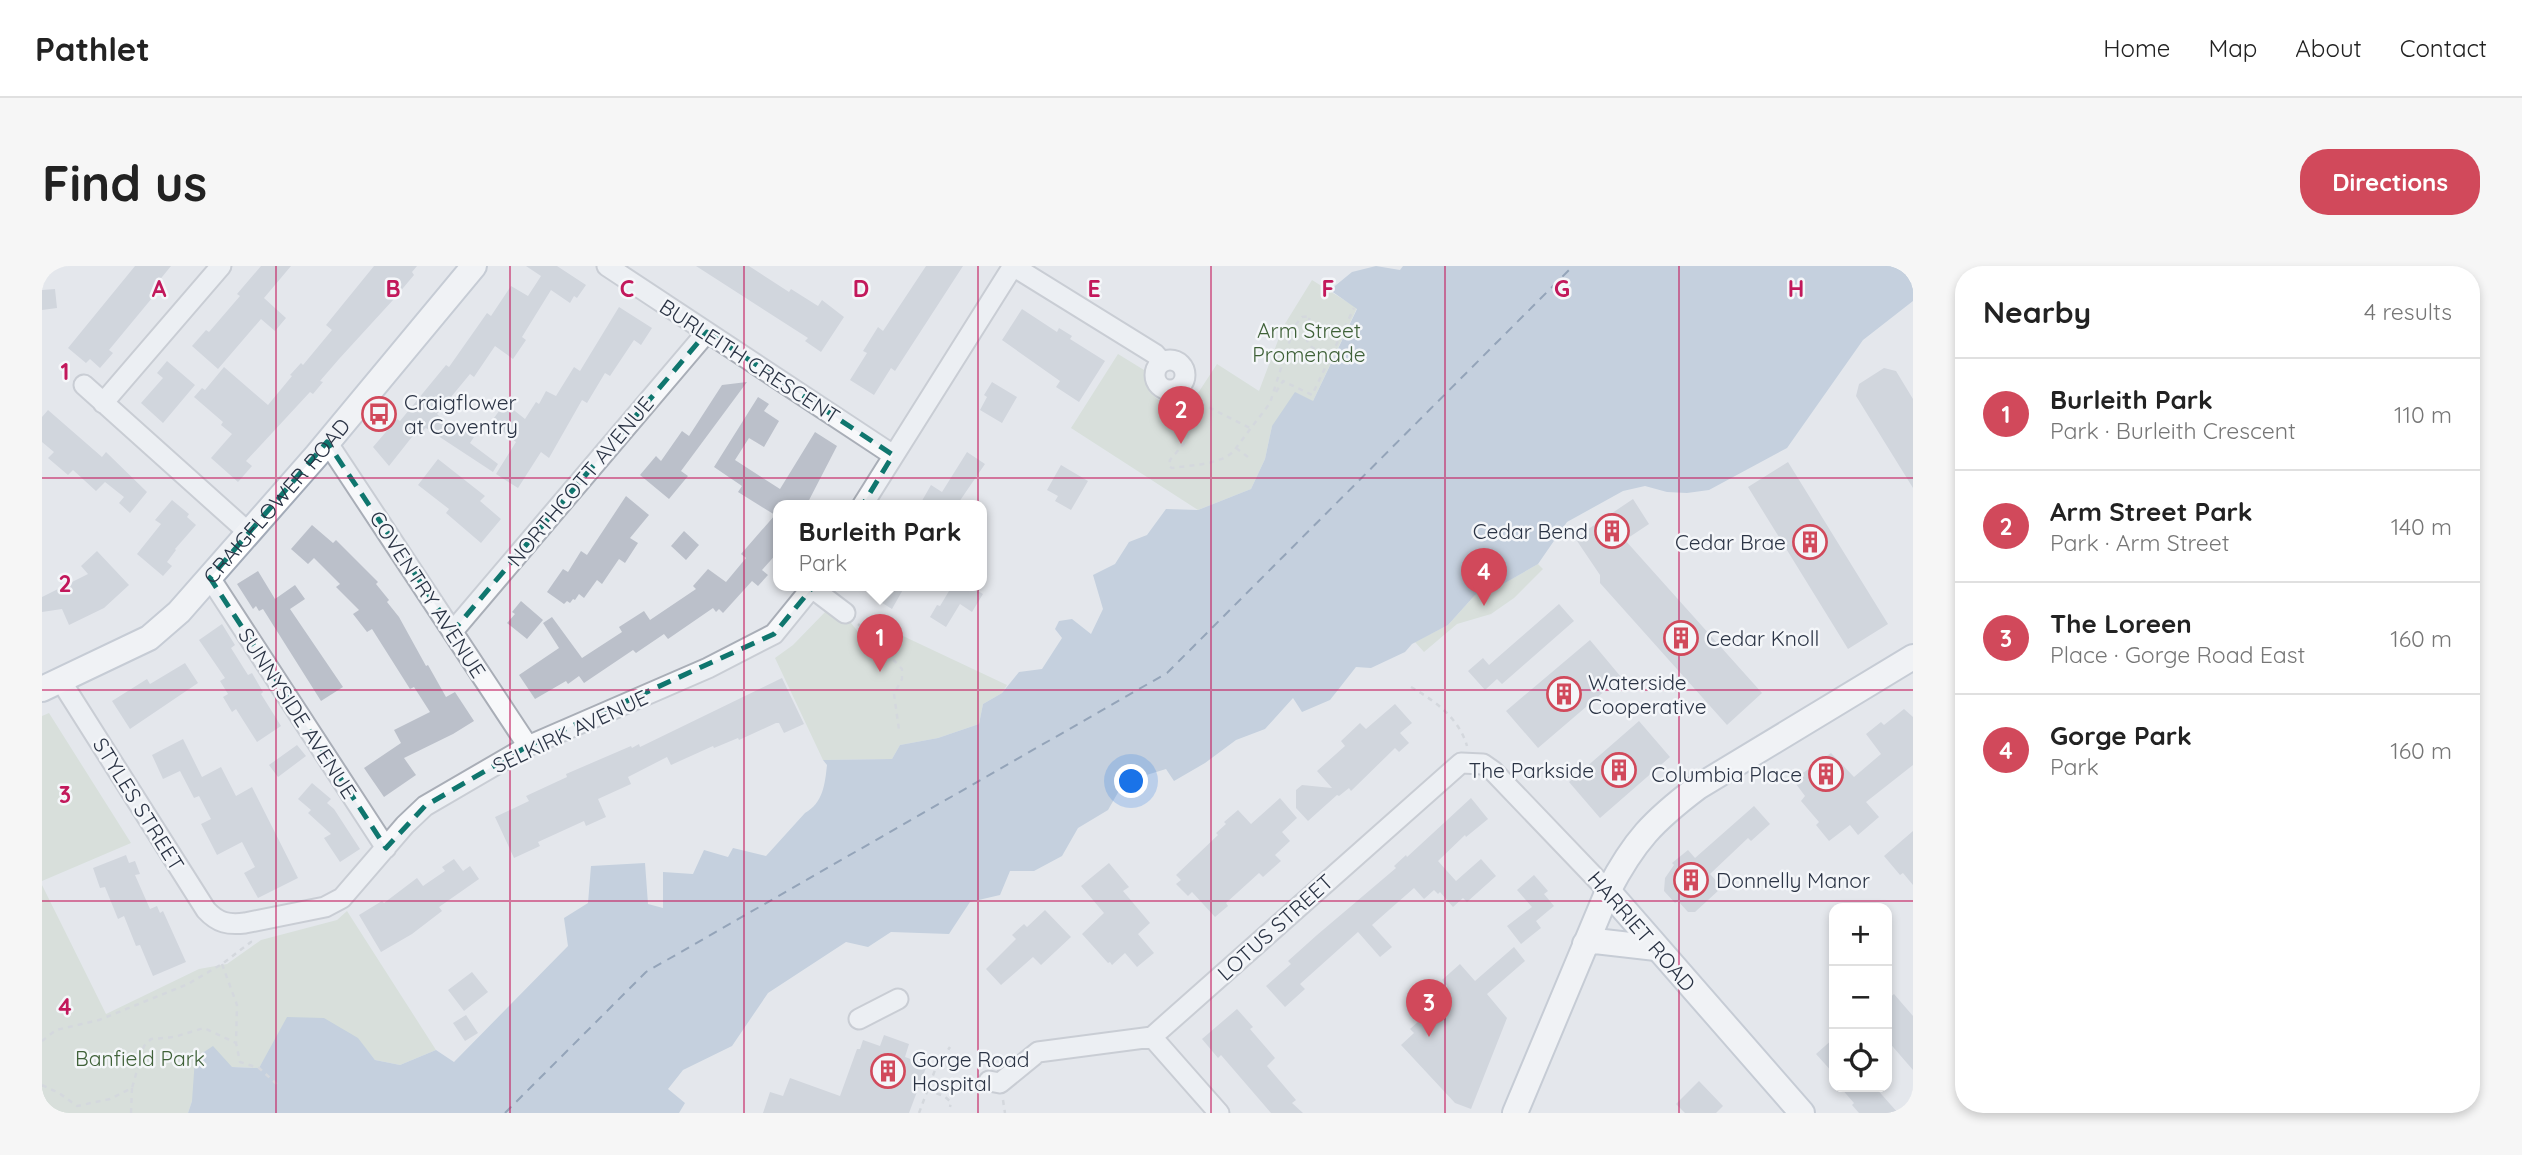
<!DOCTYPE html>
<html lang="en">
<head>
<meta charset="utf-8">
<style>
	body { margin:0; font-family:Quicksand,sans-serif; background:#f6f6f6; color:#222 }
	.controls { position:absolute; right:21px; bottom:21px; display:grid; overflow:hidden; border-radius:14px; box-shadow:0 4px 10px #0003 }
	.controls button { width:63px; height:63px; display:grid; place-items:center; padding:0; border:0; border-bottom:2px solid #e0e0e0; background:#fff; color:#222; font:35px sans-serif }
	.you { position:absolute; left:1090px; top:516px; width:24px; height:24px; margin:-18px; border:5px solid #fff; border-radius:50%; background:#1a73e8; box-shadow:0 0 0 10px #1a73e833 }
	.badge { display:grid; place-items:center; width:46px; height:46px; border-radius:50%; background:#d1495b; color:#fff; font-size:23px; font-weight:700 }
	.pin { position:absolute; translate:-50% -58px; filter:drop-shadow(0 2px 4px #0008) }
	.pin::after { content:''; position:absolute; top:37px; width:24px; height:21px; background:inherit; clip-path:polygon(0 0,100% 0,50% 100%) }
	.popup { position:absolute; left:731px; top:234px; width:214px; height:91px; box-sizing:border-box; display:grid; place-content:center; border-radius:14px; background:#fff; filter:drop-shadow(0 2px 5px #0005); font-size:23px; white-space:nowrap; color:#767676 }
	.popup b { font-size:26px; color:#222 }
	.popup::after { content:''; position:absolute; left:50%; top:100%; margin-left:-14px; border:14px solid transparent; border-top-color:#fff }
	.list { margin:0; padding:0; list-style:none }
	h2 { display:flex; justify-content:space-between; align-items:center; height:91px; margin:0; padding:0 28px; font-size:30px }
	h2 small { font-size:23px; font-weight:400; color:#767676 }
	.list li { display:grid; grid-template-columns:46px 1fr auto; gap:21px; align-items:center; box-sizing:border-box; height:112px; padding:0 28px; border-top:2px solid #e0e0e0 }
	.list b { display:block; font-size:26px; white-space:nowrap }
	.list p { margin:0; font-size:23px; white-space:nowrap; color:#767676 }
	.list em { font-size:23px; font-style:normal; color:#767676 }
	.icon { flex:none; width:38px; height:38px; fill:none; stroke:currentColor; stroke-width:2; stroke-linecap:round; stroke-linejoin:round }
	.map { position:relative; flex:none; width:1871px; height:847px; overflow:hidden; border-radius:28px }
	header { display:flex; align-items:center; gap:42px; box-sizing:border-box; height:98px; padding:0 35px; background:#fff; border-bottom:2px solid #e0e0e0 }
	header strong { font-size:33px }
	nav { display:flex; gap:38px; margin-inline-start:auto; font-size:24px }
	.intro { display:flex; align-items:center; justify-content:space-between; box-sizing:border-box; height:168px; padding:0 42px }
	h1 { margin:0; font-size:49px }
	.button { padding:18px 32px; border-radius:28px; background:#d1495b; color:#fff; font-size:24px; font-weight:700 }
	main { display:flex; gap:42px; padding:0 42px }
	aside { flex:1; background:#fff; border-radius:28px; box-shadow:0 4px 10px #0003 }
	.map>svg:first-child { display:block }
	.green { fill:#c9d6c5 }
	.water { fill:#9fb4cc }
	.lines { fill:none; stroke-linecap:round; stroke-linejoin:round }
	.ferry { stroke:#34527a; stroke-width:2; stroke-dasharray:9 7; stroke-linecap:butt }
	.building { fill:#bbc0ca }
	.minor-casing { stroke:#a9aeb7; stroke-width:23 }
	.major-casing { stroke:#a3abb8; stroke-width:28 }
	.path { stroke:#c2c5cb; stroke-width:2.5; stroke-dasharray:5 5; stroke-linecap:butt }
	.minor { stroke:#f7f8fa; stroke-width:19 }
	.major { stroke:#fff; stroke-width:24 }
	.marked { fill:none; stroke:#0f766e; stroke-width:5; stroke-dasharray:14 9; stroke-linejoin:round }
	.grid { fill:none; stroke:#c2185b; stroke-width:2; stroke-opacity:0.55 }
	.labels { text-anchor:middle; dominant-baseline:central; stroke-width:5; stroke-linejoin:round; paint-order:stroke }
	.park-label { font-size:21px; fill:#3f6138; stroke:#f4f6f9 }
	.street-label { font-size:21px; fill:#2b3445; stroke:#f4f6f9 }
	.poi-label { font-size:21px; fill:#2b3445; stroke:#f4f6f9; text-anchor:start }
	.grid-label { font-size:23px; text-anchor:middle; font-weight:bold; fill:#c2185b; stroke:#f4f6f9; stroke-width:5; stroke-linejoin:round; paint-order:stroke }
</style>
</head>
<body>
<header>
<strong>Pathlet</strong>
<nav><a>Home</a><a>Map</a><a>About</a><a>Contact</a></nav>
</header>
<div class="intro"><h1>Find us</h1><a class="button">Directions</a></div>
<main>
<div class="map">
<svg width="1871" height="847" viewBox="0 0 1871 847">
	<rect width="100%" height="100%" fill="#e4e7ec"/>
	<path class="green" d="M1270,14L1315,42L1271,135L1230,160L1223,193L1209,223L1156,244L1029,162L1076,88L1102,104C1100,129 1123,138 1141,150L1175,98L1217,125L1241,61Z
		M1496,298L1501,303L1472,332L1449,348L1415,358L1382,386L1373,376L1406,359L1433,329L1463,317Z
		M785,344L805,352L826,378L844,362L965,419L960,427L941,438L937,458L896,472L858,479L850,493L781,494L733,392L751,379Z
		M7,447L89,577L0,615V450Z
		M0,619L64,748L157,703L185,698L219,674L295,654L305,645L394,784L358,799L333,794L316,773L227,785L217,802L190,801L150,835L146,847H9L0,837Z"/>
	<path class="water" d="M1334,0L1358,4L1361,0H1871V35L1821,74L1745,182L1667,224L1645,227L1625,226L1603,220L1581,225L1525,256L1496,298L1463,317L1433,329L1406,359L1370,378L1363,386L1329,402L1314,401L1288,434L1260,446L1251,432L1223,463L1194,474L1163,497L1132,515L1124,503L1082,516L1066,544L1036,562L1020,590L992,605H968L958,629L928,636L907,668L849,666L826,681L804,676L726,727L690,780L641,804L626,823L643,837L637,847H146L150,835L153,792L171,780L190,801L217,802L245,751L282,752L316,772L333,794L358,799L394,784L412,796L526,680L522,652L546,637L549,600L603,597L606,638L621,642V606L651,608L662,584L686,591L691,582L724,590L763,547C781,537 783,518 785,499L781,494L850,493L858,479L896,472L937,458L941,438L960,427L977,406L1000,403L1020,372L1013,363L1017,355L1030,353L1049,368L1061,343L1051,309L1073,298L1087,276L1105,269L1124,243L1156,244L1209,223L1223,193L1230,160L1253,126L1271,135L1315,43L1288,24L1310,6Z"/>
	<g class="lines">
		<path class="ferry" d="M463,847L604,706L1125,407L1531,0"/>
	</g>
	<path class="building" d="M93,0H129L116,16L120,20L67,84L71,87L58,102L48,93L44,97L26,82Z
		M219,0H249L222,32L244,52L233,65L219,53L176,103L150,80L164,64L167,66L198,30L195,28Z
		M332,0H375L370,6L372,9L351,34L297,93L278,115L281,116L271,128L268,126L204,195L210,200L196,216L169,192L190,168L179,159L181,156L152,131L160,122L163,124L182,101L226,139L250,110L248,109L259,97L261,99L290,64L284,59Z
		M484,0H515L544,19L535,32L532,30L528,37L509,24L480,71L484,74L471,93L453,80L432,111L428,108L395,148L413,165L418,159L432,171L428,177L456,198L451,206L384,162L380,165L377,162L347,200L331,181L355,153L358,155L404,99L407,101L445,47L449,50L469,20L486,30L499,10Z
		M654,0H707L747,26L749,23L776,40L780,34L802,51L779,86L763,75L766,72Z
		M884,0H921L853,105L849,102L832,129L808,114L825,87L821,85L836,61L841,65Z
		M13,23L15,42L0,44V24Z
		M577,41L610,62L599,79L592,74L568,110L563,107L545,137L540,134L507,192L499,186L476,222L454,208L474,176L449,156L463,137L483,153L494,136L497,138L504,125L514,130L532,101L538,105Z
		M980,43L1015,66L1017,62L1030,70L1028,73L1063,95L1037,136L1014,121L1018,115L960,74Z
		M125,95L153,119L121,157L99,137L121,112L115,107Z
		M1842,102L1854,105L1871,133V222L1814,130L1817,118Z
		M705,116L639,205L646,210L627,233L598,209L614,190L619,195L640,165L647,170L680,119Z
		M950,116L975,131L960,157L938,144L945,131L942,129Z
		M716,131L727,138L722,145L737,155L722,181L707,172L693,194L738,223L773,166L795,180L764,240H737V285L720,304L726,309L716,320L710,315L681,347L677,343L674,346L671,342L626,373L622,368L594,387L591,384L542,417L537,410L526,418L524,415L493,433L477,409L517,382L501,357L510,351L540,392L580,366L577,361L602,345L608,354L654,323L651,320L666,303L684,316L704,292L699,288L733,249L696,226L700,220L672,201Z
		M6,144L60,191L64,186L105,226L88,247L77,237L82,231L63,216L54,225L31,204L26,209L6,192L12,186L0,176V151Z
		M925,186L943,198L917,236L923,240H877L889,219L900,226Z
		M396,193L443,230L438,235L459,253L439,277L404,247L407,243L376,219Z
		M1746,196L1846,358L1806,383L1706,221Z
		M1019,199L1046,215L1029,244L1013,235L1016,230L1005,224Z
		M584,230L607,249L588,272L596,277L583,297L577,293L560,318L555,314L542,332L537,328L533,334L531,333L528,337L525,335L522,338L505,326L521,303L526,306L539,285L545,289Z
		M1591,233L1607,258L1583,274L1720,427L1685,459L1558,317V309L1533,272Z
		M130,234L147,248L145,251L154,259L133,283L134,284L125,296L130,300L121,310L95,288L119,258L113,254Z
		M270,259L291,277L294,274L336,316L334,318L347,334L345,336L357,351L384,400L386,399L404,431L413,426L432,455L411,468L362,492L374,509L342,531L322,502L359,477L352,464L388,446L372,421L368,423L330,363L325,366L311,348L317,344L294,321L298,318L272,292L266,298L249,283Z
		M642,265L657,279L644,294L629,280Z
		M55,285L87,319L62,342L27,359L20,343L0,346V331L46,308L39,300Z
		M216,305L233,333L253,319L263,333L248,343L301,421L279,435L221,343L217,345L214,340L211,343L195,318Z
		M835,320H863L850,343L829,330Z
		M910,320H927L941,328L930,346L918,338L904,361L888,351L895,339L898,340Z
		M479,335L501,354L485,373L465,357L473,348L470,346Z
		M1517,338L1532,355L1460,418L1455,413L1443,424L1426,405L1441,392L1447,399Z
		M180,358L193,379L189,382L206,409L210,407L221,426L219,428L239,460L215,476L194,443L190,446L181,431L186,428L178,415L183,412L157,374Z
		M1548,374L1579,411L1496,482L1464,445Z
		M143,397L156,417L88,463L70,435L105,413L108,418Z
		M740,412L762,458L742,467L737,457H734L697,474L696,472L672,482L671,480L629,499L625,491L586,511L589,518L556,533L564,551L544,560L542,555L496,576L498,580L472,592L453,551L487,535L484,530L525,511L524,508L589,480L590,482L597,478L598,481Z
		M1353,438L1370,457L1358,467L1367,477L1357,486L1353,482L1309,525L1307,522L1297,530L1295,529L1266,555L1254,542V524L1260,519L1290,522L1275,505L1303,480L1299,475L1318,457L1324,463Z
		M1862,443L1871,451V499L1824,536L1837,551L1816,569L1808,559L1787,575L1774,559L1777,556L1759,535L1763,530L1751,514L1789,487L1812,511L1839,488L1824,468L1839,456L1842,459Z
		M1597,455L1628,491L1558,552L1527,516Z
		M141,473L160,511L179,501L194,530L210,521L256,612L216,632L202,607L213,601L200,576L175,589L159,558L169,553L157,530L152,532L138,505L121,513L110,489Z
		M255,479L264,490L236,511L227,499Z
		M270,517L289,533L285,537L292,543L318,583L298,596L282,572L289,568L266,547L269,544L256,533Z
		M1238,532L1255,552L1240,566L1248,575L1233,589L1239,595L1221,611L1217,607L1184,637L1186,640L1173,651L1150,626L1146,630L1134,618L1139,614L1134,609L1176,569L1174,567L1184,558L1182,556L1196,544L1209,558Z
		M1429,532L1446,553L1424,571L1423,569L1396,595L1414,615L1439,593L1454,610L1425,636L1421,632L1411,641L1398,626L1396,628L1392,624L1382,633L1372,622L1330,659L1350,681L1338,691L1316,666L1258,718L1263,723L1243,741L1224,720L1249,698L1246,695L1275,669L1354,602L1352,600L1364,589L1365,591Z
		M1712,540L1728,558L1709,575L1706,572L1668,608L1679,620L1677,624L1653,646H1646L1636,635L1633,637L1622,625L1623,612L1632,599L1630,597L1646,584L1653,592Z
		M1871,565V619L1861,607L1858,609L1842,590Z
		M84,589L87,597L93,595L98,608L93,609L108,643L115,640L118,647L121,645L144,696L111,710L98,679L94,680L82,650L76,653L63,621L58,622L51,602Z
		M412,593L421,605L428,600L437,613L397,641L400,645L370,668L339,686L317,649L340,635L342,637L375,612L381,620L403,605L400,601Z
		M1067,597L1087,621L1081,625L1108,657L1096,668L1112,687L1095,701L1083,687L1070,699L1068,696L1066,697L1040,668L1062,647L1039,620Z
		M1492,609L1506,625L1502,628L1512,640L1494,655L1499,662L1479,678L1465,660L1490,641L1475,624Z
		M1003,644L1029,671L999,699L991,691L959,719L944,703L974,673L970,669L982,658L985,661Z
		M1472,681L1483,695L1445,728L1465,752L1429,843L1413,837L1359,779L1372,767L1368,763L1398,736L1393,730L1405,720L1400,714L1418,698L1433,715Z
		M430,706L446,726L422,745L406,724Z
		M1852,728L1871,750V804L1845,774V734Z
		M1195,743L1211,761L1208,763L1233,792L1225,800L1254,834L1250,837L1261,847H1229L1179,789L1176,792L1160,773Z
		M424,749L436,767L423,775L411,757Z
		M842,769L867,778L863,791L885,799L867,847H721L728,826L741,830L748,812L798,830L815,783H818L821,774L838,780Z
		M1792,772V808L1774,788Z
		M1657,815L1681,840L1674,847H1643L1634,838Z
		M1798,821H1833L1856,847H1817L1810,839L1812,837Z"/>
	<g class="lines">
		<g class="minor-casing">
			<path id="minor" d="M565,0L851,189
				M971,0L1113,88L1120,96
				M1113 109a15 15 0 1 1 30 0a15 15 0 1 1-30 0Z
				M42,119L207,267
				M61,137L179,0
				M285,176L486,480
				M820,240L971,0
				M168,312L344,582
				M770,322L803,347
				M411,365L665,66
				M19,415L164,644C176,657 186,659 203,657L283,641L300,632L363,559L383,540L486,480L666,402L732,368L771,320
				M817,753L856,733
				M1110,771L1177,847
				M947,815L958,817L996,786L1110,771L1419,497L1441,498L1451,505L1566,625"/>
		</g>
		<g class="major-casing">
			<g id="major">
				<path id="s1" d="M0,423L107,372L137,346L275,189L432,0"/>
				<path d="M1566,625L1760,847"/>
				<path d="M1543,678L1553,675L1614,682"/>
				<path d="M1473,847L1566,625C1592,575 1611,555 1656,521L1871,391"/>
			</g>
		</g>
		<path class="path" d="M1141,118L1156,128L1158,137L1145,174L1128,194L1127,200L1130,202C1149,199 1176,199 1191,186L1228,137L1252,61L1260,51L1268,50C1261,78 1263,79 1288,91
			M1234,126L1241,115L1270,129L1312,42
			M1158,137L1208,162
			M1194,182L1206,191
			M816,358L829,369L860,403V413L852,428L857,464
			M1369,421C1393,435 1417,452 1425,480
			M180,698L195,739L194,777L198,796L217,802L238,821
			M0,775L14,764L57,754L146,718L180,698L209,676L208,672
			M0,819L17,827L35,840L68,833L90,822L102,780L109,773L132,771L162,762L194,777
			M885,824L902,830L909,836L908,841
			M961,834L963,847
			M89,847L90,822
			M877,847L893,804L908,781"/>
		<use href="#minor" class="minor"/>
		<use href="#major" class="major"/>
	</g>
	<path d="M0 0H1871V847H0ZM665,66L851,189L770,322L732,368L486,480L383,540L344,582L168,312L285,176L411,365Z" fill="#e4e7ec" fill-opacity=".55" fill-rule="evenodd"/>
	<path class="marked" d="M665,66L851,189L770,322L732,368L486,480L383,540L344,582L168,312L285,176L411,365Z"/>
	<path class="grid" d="M234,0V847M468,0V847M702,0V847M936,0V847M1169,0V847M1403,0V847M1637,0V847M0,212H1871M0,424H1871M0,635H1871"/>
	<defs>
		<g id="bus-ring" transform="scale(1.75)"><circle r="9.5" fill="#f4f6f9" stroke="#d1495b" stroke-width="1.5"/><path d="M-5-6H5V4H4V6H2V4H-2V6H-4V4H-5ZM-3.5-4V0h7V-4ZM-3.5 1.2v1.5H-2V1.2ZM2 1.2v1.5H3.5V1.2Z" fill="#d1495b"/></g>
		<g id="building-ring" transform="scale(1.75)"><circle r="9.5" fill="#f4f6f9" stroke="#d1495b" stroke-width="1.5"/><path d="M-4-6H4V6H1V3H-1V6H-4ZM-2.5-4.3h1.7v1.8h-1.7ZM.8-4.3h1.7v1.8H.8ZM-2.5-1h1.7V.8h-1.7ZM.8-1h1.7V.8H.8Z" fill="#d1495b"/></g>
	</defs>
	<g fill-rule="evenodd">
		<use href="#bus-ring" x="337" y="148"/>
		<use href="#building-ring" x="1570" y="265"/>
		<use href="#building-ring" x="1768" y="276"/>
		<use href="#building-ring" x="1639" y="372"/>
		<use href="#building-ring" x="1522" y="428"/>
		<use href="#building-ring" x="1577" y="504"/>
		<use href="#building-ring" x="1784" y="508"/>
		<use href="#building-ring" x="1649" y="614"/>
		<use href="#building-ring" x="846" y="805"/>
	</g>
	<g class="labels">
		<g class="park-label">
			<text x="1267" y="64">Arm Street<tspan x="1267" dy="24">Promenade</tspan></text>
			<text x="98" y="792">Banfield Park</text>
		</g>
		<g class="street-label">
			<text transform="translate(708 95) rotate(33)">BURLEITH CRESCENT</text>
			<text transform="translate(538 215) rotate(-50)">NORTHCOTT AVENUE</text>
			<text stroke="none"><textPath href="#s1" startOffset="306">CRAIGFLOWER ROAD</textPath></text>
			<text transform="translate(386 328) rotate(57)">COVENTRY AVENUE</text>
			<text transform="translate(256 447) rotate(57)">SUNNYSIDE AVENUE</text>
			<text transform="translate(528 465) rotate(-25)">SELKIRK AVENUE</text>
			<text transform="translate(97 538) rotate(58)">STYLES STREET</text>
			<text transform="translate(1233 661) rotate(-42)">LOTUS STREET</text>
			<text transform="translate(1600 665) rotate(49)">HARRIET ROAD</text>
		</g>
		<g class="poi-label">
			<text x="362" y="136">Craigflower<tspan x="362" dy="24">at Coventry</tspan></text>
			<text x="1546" y="265" text-anchor="end">Cedar Bend</text>
			<text x="1744" y="276" text-anchor="end">Cedar Brae</text>
			<text x="1664" y="372">Cedar Knoll</text>
			<text x="1546" y="416">Waterside<tspan x="1546" dy="24">Cooperative</tspan></text>
			<text x="1552" y="504" text-anchor="end">The Parkside</text>
			<text x="1760" y="508" text-anchor="end">Columbia Place</text>
			<text x="1674" y="614">Donnelly Manor</text>
			<text x="870" y="793">Gorge Road<tspan x="870" dy="24">Hospital</tspan></text>
		</g>
	</g>
	<g class="grid-label">
		<text x="117" y="31">A</text>
		<text x="351" y="31">B</text>
		<text x="585" y="31">C</text>
		<text x="819" y="31">D</text>
		<text x="1052" y="31">E</text>
		<text x="1286" y="31">F</text>
		<text x="1520" y="31">G</text>
		<text x="1754" y="31">H</text>
		<text x="23" y="114">1</text>
		<text x="23" y="326">2</text>
		<text x="23" y="537">3</text>
		<text x="23" y="749">4</text>
	</g>
</svg>
<div class="controls">
<button>+</button>
<button>−</button>
<button><svg class="icon" aria-label="locate" viewBox="0 0 24 24"><circle cx="12" cy="12" r="6"/><path d="M12 2v4M12 18v4M2 12h4M18 12h4"/></svg></button>
</div>
<div class="you"></div>
<div class="pin badge" style="left:838px;top:406px">1</div>
<div class="popup"><b>Burleith Park</b>Park</div>
<div class="pin badge" style="left:1139px;top:178px">2</div>
<div class="pin badge" style="left:1387px;top:771px">3</div>
<div class="pin badge" style="left:1442px;top:340px">4</div>
</div>
<aside>
<h2>Nearby<small>4 results</small></h2>
<ul class="list">
<li><span class="badge">1</span><div><b>Burleith Park</b><p>Park · Burleith Crescent</p></div><em>110 m</em></li>
<li><span class="badge">2</span><div><b>Arm Street Park</b><p>Park · Arm Street</p></div><em>140 m</em></li>
<li><span class="badge">3</span><div><b>The Loreen</b><p>Place · Gorge Road East</p></div><em>160 m</em></li>
<li><span class="badge">4</span><div><b>Gorge Park</b><p>Park</p></div><em>160 m</em></li>
</ul>
</aside>
</main>
</body>
</html>
